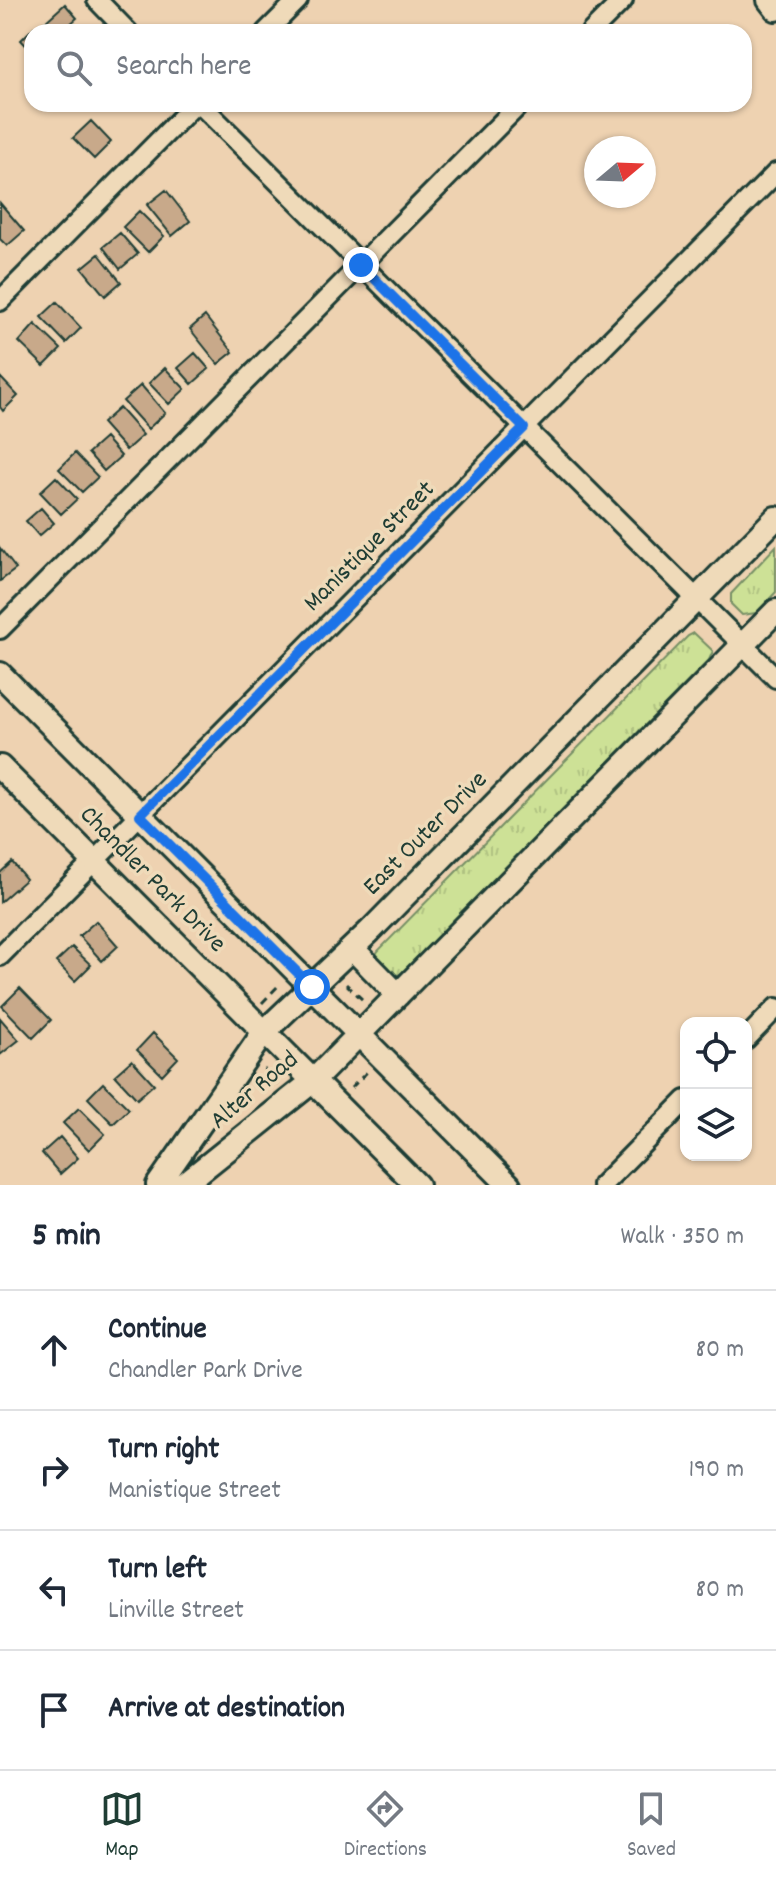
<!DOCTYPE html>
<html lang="en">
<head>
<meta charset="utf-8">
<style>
	body { margin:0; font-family:Dekko,sans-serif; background:#f6f6f7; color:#1f2937 }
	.controls { position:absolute; right:24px; bottom:24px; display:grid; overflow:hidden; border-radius:16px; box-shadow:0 2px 6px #0004 }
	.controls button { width:72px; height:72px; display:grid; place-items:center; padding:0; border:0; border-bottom:2px solid #e0e1e3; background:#fff; color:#1f2937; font:40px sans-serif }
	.compass { position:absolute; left:584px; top:136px; width:72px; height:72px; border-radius:50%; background:#fff; box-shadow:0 2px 6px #0004; rotate:71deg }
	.stop { position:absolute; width:24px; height:24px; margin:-18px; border:6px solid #1a73e8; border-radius:50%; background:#fff }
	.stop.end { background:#1a73e8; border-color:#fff; box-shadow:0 2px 8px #0008 }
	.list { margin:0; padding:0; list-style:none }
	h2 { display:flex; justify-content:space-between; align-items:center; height:104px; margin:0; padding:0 32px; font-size:34px }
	h2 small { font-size:26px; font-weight:400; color:#747a83 }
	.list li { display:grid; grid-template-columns:52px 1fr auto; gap:24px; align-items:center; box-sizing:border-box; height:120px; padding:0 32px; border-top:2px solid #e0e1e3 }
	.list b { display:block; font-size:30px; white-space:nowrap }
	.list p { margin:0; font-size:26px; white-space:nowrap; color:#747a83 }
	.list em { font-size:26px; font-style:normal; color:#747a83 }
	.icon { flex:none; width:44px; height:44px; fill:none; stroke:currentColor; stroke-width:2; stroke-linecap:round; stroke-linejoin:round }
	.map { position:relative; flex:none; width:776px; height:1185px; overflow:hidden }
	.search { position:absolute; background:#fff; box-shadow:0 2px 6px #0004; left:24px; right:24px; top:24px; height:88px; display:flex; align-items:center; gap:20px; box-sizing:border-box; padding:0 28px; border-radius:24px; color:#747a83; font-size:30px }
	.sheet { height:584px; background:#fff }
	nav { display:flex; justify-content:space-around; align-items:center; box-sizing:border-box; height:112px; border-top:2px solid #e0e1e3; background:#fff; font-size:22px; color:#747a83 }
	nav a { display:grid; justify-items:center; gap:4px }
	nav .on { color:#1f3d34 }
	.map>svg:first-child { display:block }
	.grass { fill:url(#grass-tufts); stroke:#768f65; stroke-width:2 }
	.building { fill:#c8a98a; stroke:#1f3d34; stroke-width:2 }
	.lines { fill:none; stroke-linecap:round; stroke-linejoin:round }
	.minor-casing { stroke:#1f3d34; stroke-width:24 }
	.tertiary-casing { stroke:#1f3d34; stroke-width:28 }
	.path { stroke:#1f3d34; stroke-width:3; stroke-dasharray:8 6; stroke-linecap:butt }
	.minor { stroke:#efdab9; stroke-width:18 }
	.tertiary { stroke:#efdab9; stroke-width:22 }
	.route { stroke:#1a73e8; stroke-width:10 }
	.labels { text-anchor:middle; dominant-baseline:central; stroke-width:7; stroke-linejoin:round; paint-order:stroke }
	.street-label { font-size:26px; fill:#1f3d34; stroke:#efdab9 }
</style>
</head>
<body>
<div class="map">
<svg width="776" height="1185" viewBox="0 0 776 1185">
	<defs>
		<pattern id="grass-tufts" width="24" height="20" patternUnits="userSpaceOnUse" patternTransform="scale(2)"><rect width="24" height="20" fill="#cde196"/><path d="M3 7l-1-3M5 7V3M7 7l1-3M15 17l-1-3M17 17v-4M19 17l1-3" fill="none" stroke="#b0c282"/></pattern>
	</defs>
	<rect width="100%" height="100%" fill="#eed2b1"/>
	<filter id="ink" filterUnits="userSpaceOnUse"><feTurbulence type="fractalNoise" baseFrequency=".0125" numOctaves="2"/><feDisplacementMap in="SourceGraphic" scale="16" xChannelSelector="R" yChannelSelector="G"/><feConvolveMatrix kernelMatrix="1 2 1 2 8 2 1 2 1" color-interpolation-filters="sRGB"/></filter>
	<g filter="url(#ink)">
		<path class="grass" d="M776,546V592L756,613L742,615L731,604V594Z
			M694,633L713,651L709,660L401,974L391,977L375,956L378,951L688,636Z"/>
		<path class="building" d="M65,4L77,18L61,32H54L45,22Z
			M34,27L40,32H32V52L21,40Z
			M91,121L111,142L94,159L73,138Z
			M166,190L190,221L172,236L147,205Z
			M0,203L24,231L7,246L0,239Z
			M139,211L164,236L148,252L123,227Z
			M120,233L138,254L120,269L103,247Z
			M99,254L121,282L105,296L82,268Z
			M57,302L81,328L66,343L41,317Z
			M205,316L233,352L218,364L190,329Z
			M35,324L61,349L44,366L19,342Z
			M195,353L209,369L192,384L178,368Z
			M165,368L185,389L169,404L149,383Z
			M0,377L18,396L3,411L0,407Z
			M141,385L165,413L148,429L123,401Z
			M119,408L143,435L126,450L102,423Z
			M105,438L121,456L104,471L88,453Z
			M75,453L98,477L82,492L59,469Z
			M56,477L77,499L61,514L40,492Z
			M41,508L54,523L39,536L26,521Z
			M0,548L16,569L0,581Z
			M12,862L26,879L0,902V873Z
			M96,921L118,946L102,961L79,936Z
			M72,947L91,965L75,981L56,962Z
			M20,988L51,1020L33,1038L2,1006Z
			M0,1018L19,1040L0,1055Z
			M153,1033L178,1058L162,1075L137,1050Z
			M132,1060L154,1084L137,1099L115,1075Z
			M103,1083L129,1109L113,1124L88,1098Z
			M79,1108L105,1134L89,1150L63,1123Z
			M60,1137L78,1158L60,1174L42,1153Z"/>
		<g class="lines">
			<g class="minor-casing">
				<path id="minor" d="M97,0L128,32
					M266,32L298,0
					M591,32L623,0
					M200,104L776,678
					M0,301L195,104
					M0,629L520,104
					M0,956L776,173
					M746,1039L776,1008
					M602,1185L686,1100"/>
			</g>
			<g class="tertiary-casing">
				<path id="tertiary" d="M769,0L776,9
					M0,674L509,1185
					M0,767L417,1185
					M352,948L398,995
					M158,1185L264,1032L370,931L776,518
					M183,1185L313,1081L776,611"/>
			</g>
			<path class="path" d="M346,984L364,1001
				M262,1003L279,985
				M264,1069L278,1084
				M351,1088L368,1071"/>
			<use href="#minor" class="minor"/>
			<use href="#tertiary" class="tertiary"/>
		</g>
	</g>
	<g class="lines" filter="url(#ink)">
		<path class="route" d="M312,987L140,815L524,428L361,265"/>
	</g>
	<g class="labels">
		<g class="street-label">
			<text transform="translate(370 547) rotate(-45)">Manistique Street</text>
			<text transform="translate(426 834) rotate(-45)">East Outer Drive</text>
			<text transform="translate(152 880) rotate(45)">Chandler Park Drive</text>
			<text transform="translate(255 1091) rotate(-40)">Alter Road</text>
		</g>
	</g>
</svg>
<div class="controls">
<button><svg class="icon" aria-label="locate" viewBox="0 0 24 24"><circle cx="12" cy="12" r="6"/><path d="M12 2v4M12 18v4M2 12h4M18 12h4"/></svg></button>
<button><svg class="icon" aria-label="layers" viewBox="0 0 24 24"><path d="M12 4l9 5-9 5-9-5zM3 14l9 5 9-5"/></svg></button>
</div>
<svg class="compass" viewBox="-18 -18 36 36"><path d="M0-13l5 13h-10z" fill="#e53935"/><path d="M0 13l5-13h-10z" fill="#747a83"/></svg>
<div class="stop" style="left:312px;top:987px"></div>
<div class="stop end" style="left:361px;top:265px"></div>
<div class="search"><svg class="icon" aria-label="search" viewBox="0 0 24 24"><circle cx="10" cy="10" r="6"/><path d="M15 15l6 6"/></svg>Search here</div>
</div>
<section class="sheet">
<h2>5 min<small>Walk · 350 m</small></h2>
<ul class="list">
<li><svg class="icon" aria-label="ahead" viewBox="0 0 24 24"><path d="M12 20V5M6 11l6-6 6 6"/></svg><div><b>Continue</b><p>Chandler Park Drive</p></div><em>80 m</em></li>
<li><svg class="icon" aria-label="right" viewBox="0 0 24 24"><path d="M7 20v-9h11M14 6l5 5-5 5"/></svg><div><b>Turn right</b><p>Manistique Street</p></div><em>190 m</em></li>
<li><svg class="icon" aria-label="left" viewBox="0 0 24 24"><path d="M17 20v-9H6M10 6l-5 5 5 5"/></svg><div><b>Turn left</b><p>Linville Street</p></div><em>80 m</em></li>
<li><svg class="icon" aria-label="arrive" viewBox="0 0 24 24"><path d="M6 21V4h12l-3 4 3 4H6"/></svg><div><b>Arrive at destination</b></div></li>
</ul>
</section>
<nav>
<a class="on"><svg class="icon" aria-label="map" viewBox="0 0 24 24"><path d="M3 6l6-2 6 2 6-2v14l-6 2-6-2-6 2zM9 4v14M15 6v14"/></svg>Map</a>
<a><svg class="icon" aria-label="directions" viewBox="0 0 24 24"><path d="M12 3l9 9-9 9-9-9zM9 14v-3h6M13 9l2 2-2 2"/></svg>Directions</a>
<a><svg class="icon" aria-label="saved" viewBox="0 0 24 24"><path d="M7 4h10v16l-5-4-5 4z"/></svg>Saved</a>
</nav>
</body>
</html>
